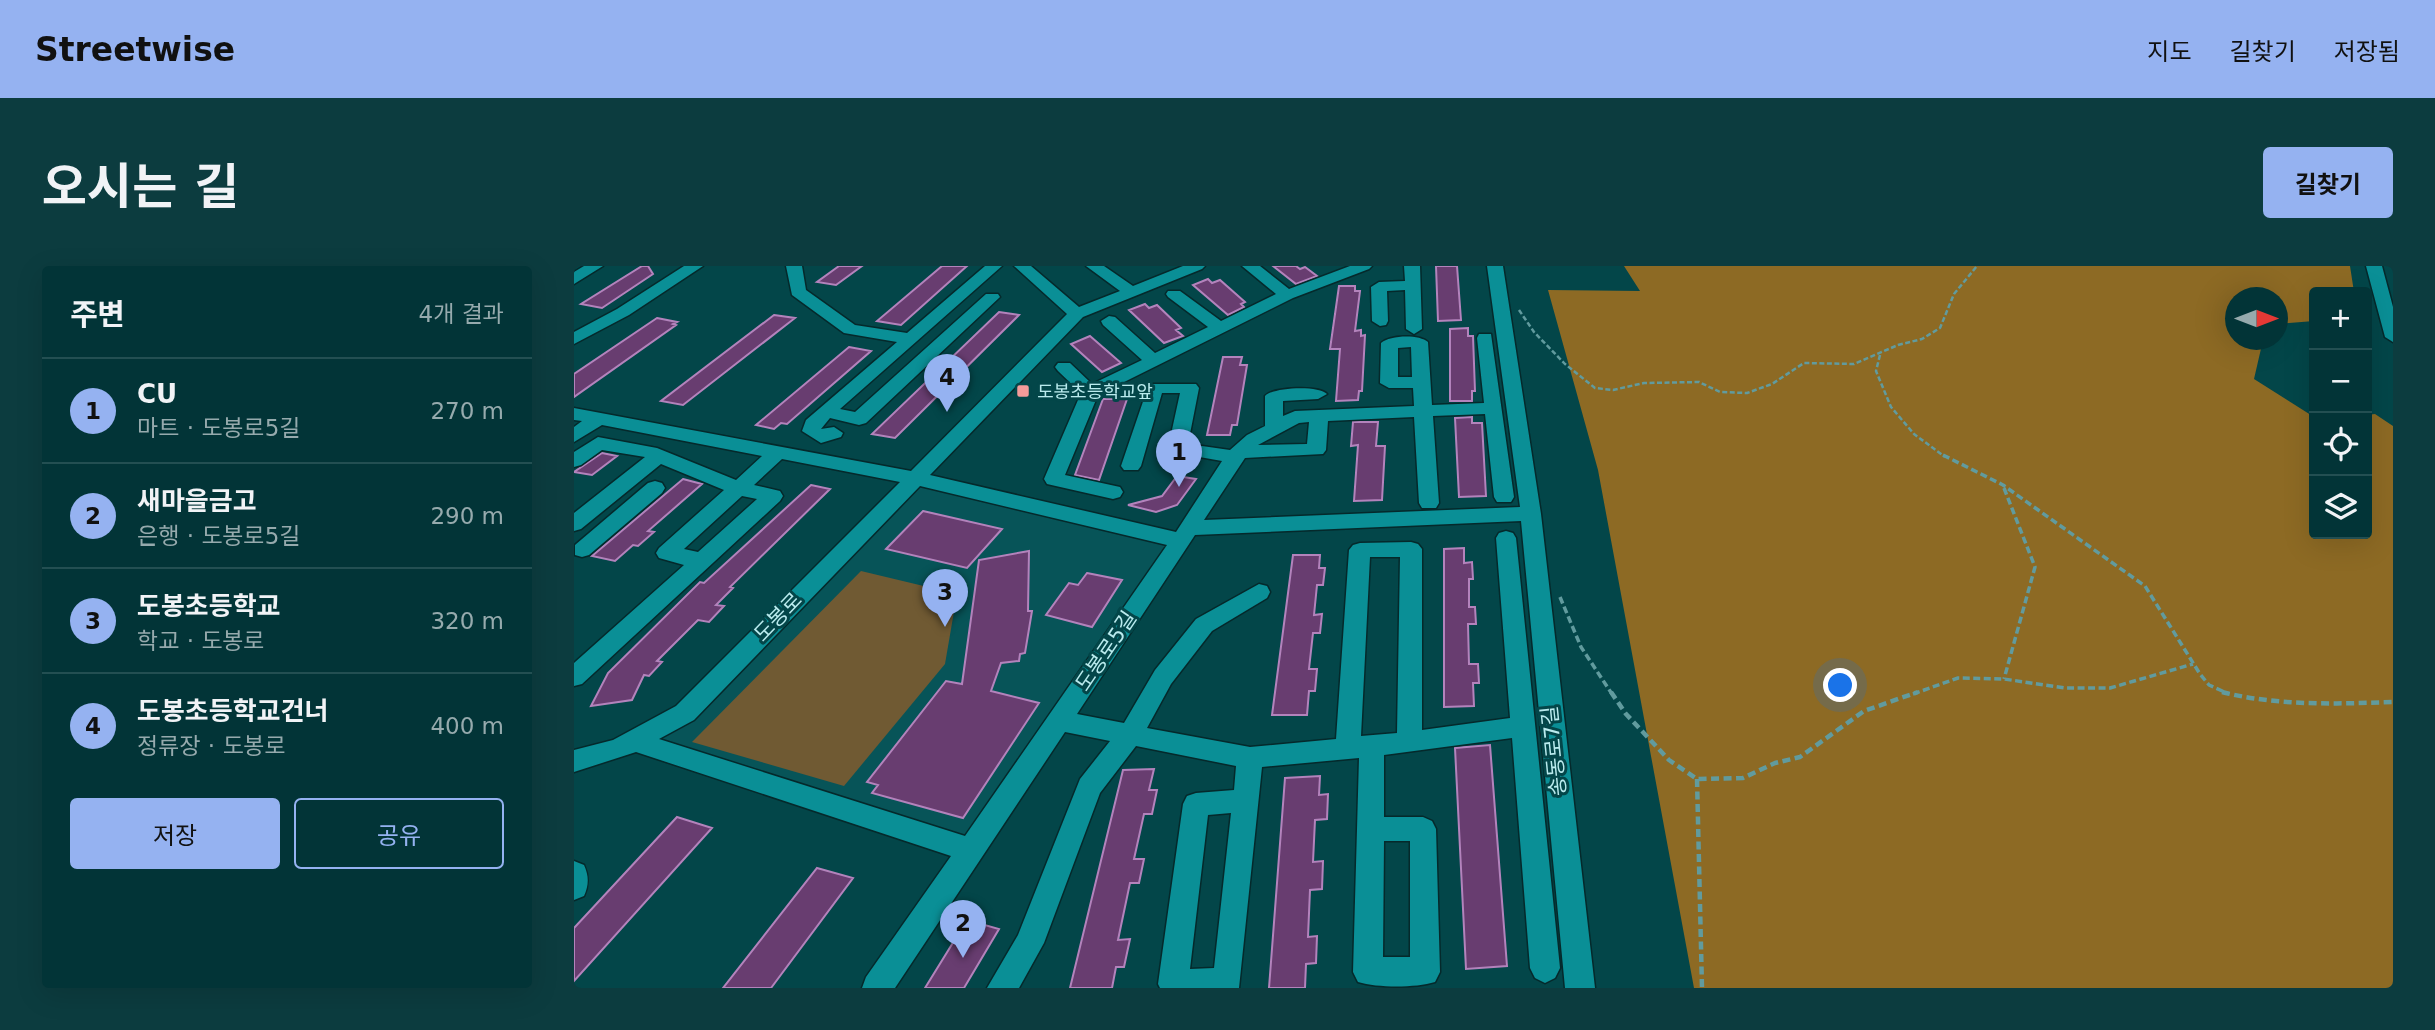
<!DOCTYPE html>
<html lang="ko">
<head>
<meta charset="utf-8">
<style>
	body { margin:0; font-family:"DejaVu Sans","Noto Sans KR",sans-serif; background:#0c3c3f; color:#f1f3f6 }
	.controls { position:absolute; right:21px; top:21px; display:grid; overflow:hidden; border-radius:7px; box-shadow:0 7px 28px #0002 }
	.controls button { width:63px; height:63px; display:grid; place-items:center; padding:0; border:0; border-bottom:2px solid #234f52; background:#023437; color:#f1f3f6; font:35px sans-serif }
	.compass { position:absolute; left:1651px; top:21px; width:63px; height:63px; border-radius:50%; background:#023437; box-shadow:0 7px 28px #0002; rotate:90deg }
	.you { position:absolute; left:1267px; top:420px; width:24px; height:24px; margin:-18px; border:5px solid #fff; border-radius:50%; background:#1a73e8; box-shadow:0 0 0 10px #1a73e833 }
	.badge { display:grid; place-items:center; width:46px; height:46px; border-radius:50%; background:#95b2f1; color:#111; font-size:23px; font-weight:700 }
	.pin { position:absolute; translate:-50% -58px; filter:drop-shadow(0 2px 4px #0008) }
	.pin::after { content:''; position:absolute; top:37px; width:24px; height:21px; background:inherit; clip-path:polygon(0 0,100% 0,50% 100%) }
	.list { margin:0; padding:0; list-style:none }
	h2 { display:flex; justify-content:space-between; align-items:center; height:91px; margin:0; padding:0 28px; font-size:30px }
	h2 small { font-size:23px; font-weight:400; color:#96aaad }
	.list li { display:grid; grid-template-columns:46px 1fr auto; gap:21px; align-items:center; box-sizing:border-box; height:105px; padding:0 28px; border-top:2px solid #234f52 }
	.list b { display:block; font-size:26px; white-space:nowrap }
	.list p { margin:0; font-size:23px; white-space:nowrap; color:#96aaad }
	.list em { font-size:23px; font-style:normal; color:#96aaad }
	.actions { display:flex; gap:14px; padding:21px 28px }
	.actions a { flex:1; padding:16px 0; border:2px solid #95b2f1; border-radius:7px; text-align:center; font-size:24px; color:#95b2f1 }
	.actions .main { background:#95b2f1; color:#111 }
	.icon { flex:none; width:38px; height:38px; fill:none; stroke:currentColor; stroke-width:2; stroke-linecap:round; stroke-linejoin:round }
	.map { position:relative; flex:none; width:1819px; height:722px; overflow:hidden; border-radius:7px }
	header { display:flex; align-items:center; gap:42px; box-sizing:border-box; height:98px; padding:0 35px; background:#95b2f1; color:#111 }
	header strong { font-size:33px }
	nav { display:flex; gap:38px; margin-inline-start:auto; font-size:24px }
	.intro { display:flex; align-items:center; justify-content:space-between; box-sizing:border-box; height:168px; padding:0 42px }
	h1 { margin:0; font-size:49px }
	.button { padding:18px 32px; border-radius:7px; background:#95b2f1; color:#111; font-size:24px; font-weight:700 }
	main { display:flex; gap:42px; padding:0 42px }
	aside { flex:1; background:#023437; border-radius:7px; box-shadow:0 7px 28px #0002 }
	.map>svg:first-child { display:block }
	.built { fill:#075458 }
	.green { fill:#705a33 }
	.forest { fill:#8d6a24 }
	.building { fill:#683d70; stroke:#b383bc; stroke-width:2 }
	.lines { fill:none; stroke-linecap:round; stroke-linejoin:round }
	.minor-casing { stroke:#05292b; stroke-width:3 }
	.path-far2 { stroke:#619b9e; stroke-width:2.5; stroke-dasharray:5 2.5; stroke-linecap:butt }
	.path-far1 { stroke:#619b9e; stroke-width:3.5; stroke-dasharray:7 3.5; stroke-linecap:butt }
	.path { stroke:#619b9e; stroke-width:4.5; stroke-dasharray:8 4.5; stroke-linecap:butt }
	.minor { fill:#0a8f96; fill-rule:evenodd }
	.poi-dot { fill:#f59b9a; stroke:#034649; stroke-width:2.5 }
	.labels { text-anchor:middle; dominant-baseline:central; stroke-width:6; stroke-linejoin:round; paint-order:stroke }
	.far-poi-label { font-size:18px; fill:#baebee; stroke:#034649; text-anchor:start }
	.street-label { font-size:21px; fill:#baebee; stroke:#034649 }
</style>
</head>
<body>
<header>
<strong>Streetwise</strong>
<nav><a>지도</a><a>길찾기</a><a>저장됨</a></nav>
</header>
<div class="intro"><h1>오시는 길</h1><a class="button">길찾기</a></div>
<main>
<aside>
<h2>주변<small>4개 결과</small></h2>
<ul class="list">
<li><span class="badge">1</span><div><b>CU</b><p>마트 · 도봉로5길</p></div><em>270 m</em></li>
<li><span class="badge">2</span><div><b>새마을금고</b><p>은행 · 도봉로5길</p></div><em>290 m</em></li>
<li><span class="badge">3</span><div><b>도봉초등학교</b><p>학교 · 도봉로</p></div><em>320 m</em></li>
<li><span class="badge">4</span><div><b>도봉초등학교건너</b><p>정류장 · 도봉로</p></div><em>400 m</em></li>
</ul>
<div class="actions"><a class="main">저장</a><a>공유</a></div>
</aside>
<div class="map">
<svg width="1819" height="722" viewBox="0 0 1819 722">
	<rect width="100%" height="100%" fill="#034649"/>
	<path class="built" d="M339,212L607,275L396,584L59,475L111,447Z"/>
	<path class="green" d="M287,305L383,328L371,398L270,520L118,476Z"/>
	<path class="forest" d="M1050,0H1776L1780,26H1740V55L1704,58L1703,32H1661V74H1689L1680,113L1740,151V268H1793V149L1801,148L1819,160V722H1120L1024,204L974,24L1066,25Z"/>
	<path class="building" d="M68,0H74L79,8L28,42L7,38Z
		M265,0H288L262,19L243,16Z
		M368,0H393L327,59L303,55Z
		M699,0H722L726,3L731,1L743,10L722,18Z
		M862,0H883L887,54L864,55Z
		M634,13L638,17L646,14L671,36L667,38L670,41L654,49L619,19Z
		M765,20H781V25H786L781,65L787,64V70L791,69L788,125H785L784,134L762,135L766,83H756Z
		M571,38L575,42L583,39L607,62L602,64L609,70L590,77L555,44Z
		M425,46L445,49L321,172L298,168Z
		M200,49L221,52L109,139L87,135Z
		M83,52L103,56L99,58L102,59L0,131V108Z
		M894,62V70H899L901,125H898V135H876V63Z
		M516,70L547,97L528,106L497,78Z
		M275,81L297,85L213,158L207,157L200,163L182,159Z
		M649,91H668L666,99H673L663,159H658L656,169H633Z
		M529,133H553L525,214L501,209Z
		M898,151V157H908L912,230L885,231L881,152Z
		M779,156H804L802,180H811L808,234L780,235L784,179L777,180Z
		M28,187L43,190L18,209L0,206Z
		M603,210L622,213L603,239L582,246L554,239L588,230Z
		M109,213L128,218L74,265L80,266L64,280L59,279L41,295L18,290Z
		M237,219L256,223L156,321L159,322L142,339L150,340L135,356L124,354L83,395L88,396L75,410L70,409L58,434L17,440L34,407L126,316L130,317Z
		M349,245L428,263L393,302L312,283Z
		M890,282V297L898,296L899,313H895V341H901L902,358H894L895,398H904L905,417H899L900,440L870,441V283Z
		M455,285L454,345H458L451,387L446,388L445,395L427,397L417,425L465,437L389,552L298,527L304,519L293,516L372,415L388,418L405,294Z
		M719,289H746L745,302H751L749,319H743L740,349L748,348L746,367H739L735,403H743L741,425H735L733,449H698Z
		M513,307L548,314L518,361L472,349L495,317L504,319Z
		M916,479L933,700L892,703L881,482Z
		M580,503L575,524H583L578,548H570L560,593H570L565,617H556L544,674L556,673L550,701H542L538,722H496L549,504Z
		M746,510L745,529L754,528L753,553L741,554L739,596L749,595L748,623L736,624L734,671L743,670L742,697L732,698L731,722H695L711,512Z
		M103,551L138,562L0,715V662Z
		M243,602L279,612L197,722H149Z
		M393,654L425,663L390,722H351Z"/>
	<g class="lines">
		<g class="minor-casing">
			<path id="minor" d="M10,0H29L0,18V6Z
				M110,0H129L55,49L0,78V66L43,43Z
				M212,0H228L232,24L281,59L333,67L411,0H428L266,143L281,146L412,28H424L426,31L292,157L285,159L256,152L247,163L260,161L269,167L267,171L247,177L228,165L232,154L323,76L270,67L218,29Z
				M440,0H457L505,41L546,25L512,0H530L559,20L609,0H631L628,3L509,51L356,209L602,266L648,195L597,186L594,182L606,127H588L567,200L564,204H550L547,200L575,118H622L625,122L614,178L656,184L673,169L691,160V130C699,121 745,119 753,128L744,133L709,135V150L721,145L840,140L839,122H815L806,117L807,77C816,69 845,68 854,76L858,139L910,137L903,72L905,68H917L940,231L937,236H923L920,231L911,148L859,150L865,237L862,242H848L845,237L840,151L754,155L752,184L749,188L671,192L630,254L946,241L913,0H929L967,248L1021,722H991L947,255L621,269L503,448L550,457L581,404L622,353L685,318L693,320L696,326L693,332L638,365L597,418L573,462L676,481L762,473L775,284L779,279L786,277L837,276L844,278L848,283V464L936,452L922,272L925,267L932,265L939,267L942,272L986,702L981,712L971,717L961,712L956,702L938,472L810,489V551H849L858,555L862,563L866,706L861,716C841,722 804,722 784,716L779,706L785,492L688,501L665,722H586L584,718L609,538L613,530L622,527L660,524L662,500L562,480L526,527L470,677L445,722H413L444,669L506,513L536,475L491,466L321,722H288L292,711L377,590L62,486L0,506V484L39,474L102,440L326,216L208,193L180,219L206,225L209,230L206,235L8,418L0,420V397L110,299L85,292L82,287L85,282L150,224L87,198L7,263L0,265V247L71,191L28,184L7,199L0,201V186L24,171L83,182L162,214L188,190L28,159L0,176V161L8,155L0,154V142L337,205L493,48ZM837,81L838,111H824V82ZM735,156L733,178L684,179L725,157ZM346,220L593,279L391,570L85,473L120,454ZM168,230L183,233L124,286L110,283ZM796,291H826L823,467L787,470ZM657,547L640,702L616,703L634,549ZM810,575H836V691H809Z
				M668,0H686L715,23L776,0H798L795,3L719,32L524,129L491,209L546,221L549,226L546,231L539,233L473,218L470,213L507,127L484,105L481,101L484,97H496L518,118L568,94L529,59L527,55L535,50L541,51L581,87L634,61L594,31L592,28L594,25H606L647,55L702,28Z
				M830,0H846L848,63L840,68L832,63L831,24L813,25L814,55L812,59L806,60L798,55L797,21L805,16L831,15Z
				M1792,0H1808L1819,41V76L1811,71Z
				M81,215L88,217L91,222L88,227L15,289L8,291L1,289V279L74,217Z
				M0,595L10,599C15,610 15,619 10,630L0,634Z"/>
		</g>
		<path class="path-far2" d="M945,44L960,66L991,98L1021,122L1039,124L1070,117L1125,116L1146,126L1173,127L1198,118L1230,97L1280,98L1324,79L1348,73L1366,62L1380,28L1403,0
			M1306,89L1302,105L1317,141L1340,168L1371,191"/>
		<path class="path-far1" d="M1369,189L1429,219L1571,320L1626,408L1635,419L1655,428
			M1430,222L1461,301L1430,413
			M986,331L1007,381L1038,428
			M1339,428L1384,412L1430,413L1491,422H1536L1619,398"/>
		<path class="path" d="M1037,426L1052,448L1095,494L1123,513L1169,512L1201,497L1226,491L1290,445L1344,426
			M1648,426C1703,440 1762,438 1819,436
			M1123,513L1128,722"/>
		<use href="#minor" class="minor"/>
	</g>
	<rect class="poi-dot" x="442" y="118" width="14" height="14" rx="3.5"/>
	<g class="labels">
		<g class="far-poi-label">
			<text x="463" y="125">도봉초등학교앞</text>
		</g>
		<g class="street-label">
			<text transform="translate(204 351) rotate(-46)">도봉로</text>
			<text transform="translate(532 385) rotate(-56)">도봉로5길</text>
			<text transform="translate(980 485) rotate(-96)">송동로7길</text>
		</g>
	</g>
</svg>
<div class="controls">
<button>+</button>
<button>−</button>
<button><svg class="icon" aria-label="locate" viewBox="0 0 24 24"><circle cx="12" cy="12" r="6"/><path d="M12 2v4M12 18v4M2 12h4M18 12h4"/></svg></button>
<button><svg class="icon" aria-label="layers" viewBox="0 0 24 24"><path d="M12 4l9 5-9 5-9-5zM3 14l9 5 9-5"/></svg></button>
</div>
<svg class="compass" viewBox="-18 -18 36 36"><path d="M0-13l5 13h-10z" fill="#e53935"/><path d="M0 13l5-13h-10z" fill="#96aaad"/></svg>
<div class="you"></div>
<div class="pin badge" style="left:605px;top:221px">1</div>
<div class="pin badge" style="left:389px;top:692px">2</div>
<div class="pin badge" style="left:371px;top:361px">3</div>
<div class="pin badge" style="left:373px;top:146px">4</div>
</div>
</main>
</body>
</html>
